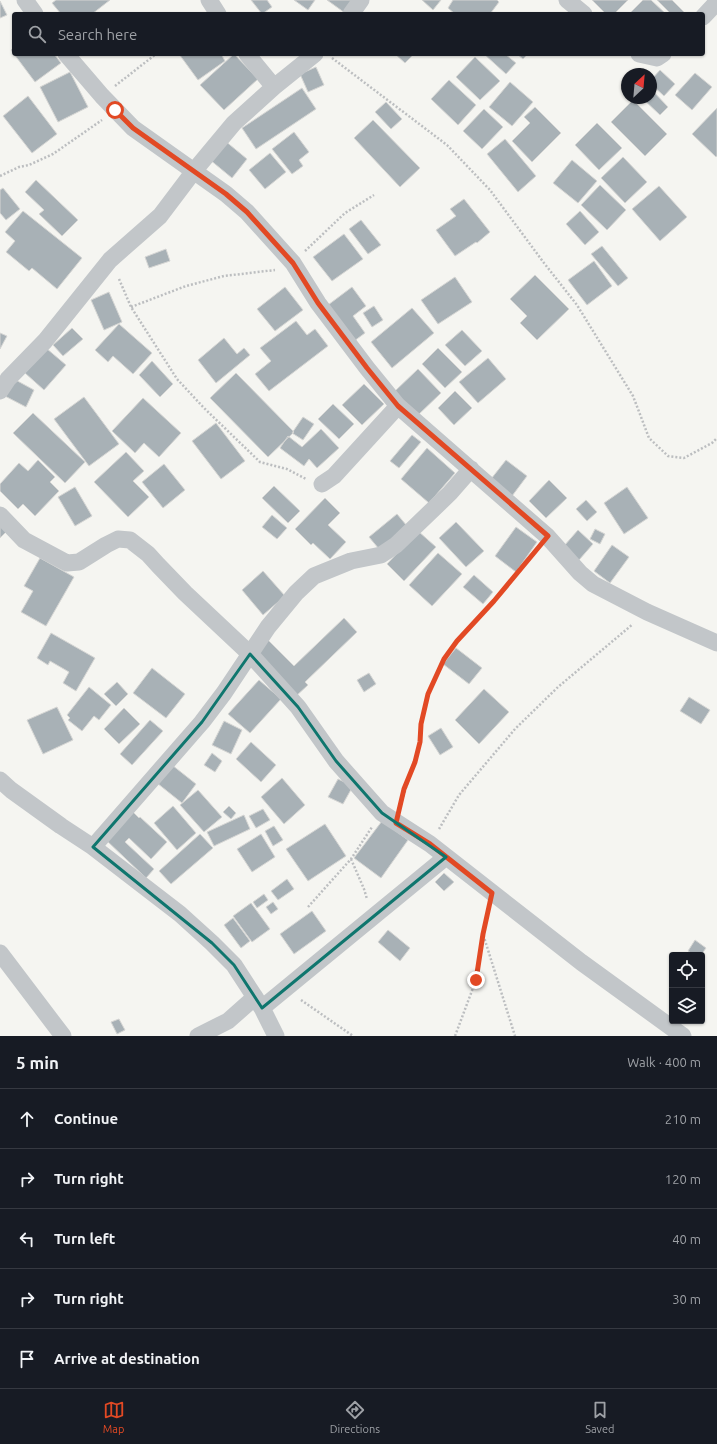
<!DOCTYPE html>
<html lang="en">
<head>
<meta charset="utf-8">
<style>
	body { margin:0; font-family:Ubuntu,sans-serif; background:#20242c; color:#f1f3f6 }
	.controls { position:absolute; right:12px; bottom:12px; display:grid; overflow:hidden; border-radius:4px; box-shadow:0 1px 3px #0004 }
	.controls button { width:36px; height:36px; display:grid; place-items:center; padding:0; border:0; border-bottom:1px solid #363941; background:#171b24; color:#f1f3f6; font:20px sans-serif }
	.compass { position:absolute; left:621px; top:68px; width:36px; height:36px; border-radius:50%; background:#171b24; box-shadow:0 1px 3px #0004; rotate:26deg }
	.stop { position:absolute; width:12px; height:12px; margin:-9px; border:3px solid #e24924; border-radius:50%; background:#fff }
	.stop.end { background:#e24924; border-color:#fff; box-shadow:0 1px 4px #0008 }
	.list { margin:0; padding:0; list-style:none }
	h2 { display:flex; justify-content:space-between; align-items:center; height:52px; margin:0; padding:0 16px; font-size:17px }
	h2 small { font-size:13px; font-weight:400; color:#9ea1a6 }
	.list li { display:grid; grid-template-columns:26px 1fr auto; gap:12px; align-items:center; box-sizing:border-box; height:60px; padding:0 16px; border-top:1px solid #363941 }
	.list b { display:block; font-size:15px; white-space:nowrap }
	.list em { font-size:13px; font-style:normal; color:#9ea1a6 }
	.icon { flex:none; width:22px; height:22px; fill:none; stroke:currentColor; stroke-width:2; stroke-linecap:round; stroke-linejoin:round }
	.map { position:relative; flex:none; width:717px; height:1036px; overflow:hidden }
	.search { position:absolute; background:#171b24; box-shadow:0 1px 3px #0004; left:12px; right:12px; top:12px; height:44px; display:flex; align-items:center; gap:10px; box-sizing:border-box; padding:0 14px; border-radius:4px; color:#9ea1a6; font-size:15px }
	.sheet { height:352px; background:#171b24 }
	nav { display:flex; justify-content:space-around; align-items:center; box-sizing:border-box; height:56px; border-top:1px solid #363941; background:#171b24; font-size:11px; color:#9ea1a6 }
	nav a { display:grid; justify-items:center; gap:2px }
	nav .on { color:#e24924 }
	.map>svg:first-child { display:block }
	.building { fill:#a8b1b6; stroke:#d6d6d4 }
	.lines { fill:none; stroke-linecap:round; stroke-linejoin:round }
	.path { stroke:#bcbec0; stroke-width:2.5; stroke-dasharray:2 2; stroke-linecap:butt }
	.street { stroke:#c2c6c9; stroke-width:17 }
	.route { stroke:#e24924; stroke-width:5 }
	.marked { fill:none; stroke:#0f766e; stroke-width:3; stroke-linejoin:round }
</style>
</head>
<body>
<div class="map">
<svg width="717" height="1036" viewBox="0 0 717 1036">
	<rect width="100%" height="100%" fill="#f5f5f1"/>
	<path class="building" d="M56,0H110L92,14H61L52,3Z
		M251,0H267L272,7L262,14Z
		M294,0H315L308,10Z
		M327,0H353L345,13Z
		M422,0H441L433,10Z
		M453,0H497L499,2L490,14H455L448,8Z
		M592,0H628L614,14H606Z
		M643,0H651L666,14H629Z
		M657,0H672L685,13L683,14H671Z
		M0,1L7,15L0,18Z
		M14,48V54H54L61,63L35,82L11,50Z
		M179,54H221L225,61L198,80Z
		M234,54L258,79L224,110L200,85Z
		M395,54H414L405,63Z
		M484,54H505L516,63L506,74Z
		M517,54H528L523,59Z
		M475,57L500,81L480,100L456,77Z
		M316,67L324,85L308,92L300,74Z
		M660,70L675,84L664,96L651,84V80Z
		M70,72L88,107L58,122L40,87Z
		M695,73L712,87L692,110L675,95Z
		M449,80L476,105L458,125L431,99Z
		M510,82L533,102L512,126L489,107Z
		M302,88L316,109L256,149L242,128Z
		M651,89L668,107L660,115L642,98H651Z
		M28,96L57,134L32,153L3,116Z
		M633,100L667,134L645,156L611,122Z
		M386,102L402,119L391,129L375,112Z
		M535,107L561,133L532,162L512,141L530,123L524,117Z
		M717,108V156L716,157L692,134Z
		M484,109L503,127L482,149L463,131Z
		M373,120L420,168L400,187L354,138Z
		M597,123L622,148L599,170L575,145Z
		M294,132L309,152L299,160L303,166L292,174L272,149Z
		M505,139L536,176L518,192L487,154Z
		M224,140L247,159L232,178L209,159Z
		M270,153L286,172L265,189L249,170Z
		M623,157L647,182L625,203L601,178Z
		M572,160L597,181L578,203L553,183Z
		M36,180L78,220L62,236L39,214L44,210L25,192Z
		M600,185L626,210L607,230L581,205Z
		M659,186L687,217L660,241L632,209Z
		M3,188L20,209L6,220L0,213V190Z
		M464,199L490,232L477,243L476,242L455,256L436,230L456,216L450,209Z
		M23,211L82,258L57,289L32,268L29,271L6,252L15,241L5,232Z
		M580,211L599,232L585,245L566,224Z
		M361,220L381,245L368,254L349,229Z
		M344,234L363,259L332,281L313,257Z
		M602,246L628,278L618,286L591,254Z
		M166,249L170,261L149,268L145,257Z
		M594,261L612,286L587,305L568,280Z
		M535,275L569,309L537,340L520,323L527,316L510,299Z
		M455,277L472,302L438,324L421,300Z
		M285,287L303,310L275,331L257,309Z
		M352,287L366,306L353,316L365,333L350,344L328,305Z
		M109,292L122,322L104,330L91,300Z
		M374,306L383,320L372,327L363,313Z
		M412,308L434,333L392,368L371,342Z
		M296,321L307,335L315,329L328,346L269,391L255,374L271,361L260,348Z
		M119,324L152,353L133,374L113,356L108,362L95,350Z
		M72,328L83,339L63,356L53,345Z
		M462,330L482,351L465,366L445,345Z
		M0,333L7,336L0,349Z
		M224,338L237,354L244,348L250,355L216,383L198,360Z
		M46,348L66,365L44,390L25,373Z
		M438,348L462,372L445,388L422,364Z
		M488,358L506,379L478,403L459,382Z
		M152,361L173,384L160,397L139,375Z
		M418,369L441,393L417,416L394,392Z
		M236,373L294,432L268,457L210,398Z
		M12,378L34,390L26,407L3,395Z
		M364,384L384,404L362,425L342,405Z
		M455,391L472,408L454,425L438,408Z
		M84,397L119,444L89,466L54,419Z
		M143,398L181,433L159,457L144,443L135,453L112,431Z
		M333,404L354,424L339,439L318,419Z
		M33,413L85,462L65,483L13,433Z
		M303,417L314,424L303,440L292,433Z
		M216,423L245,461L221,479L192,441Z
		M321,429L339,448L317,468L309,459L304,466L280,448L288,436L302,447Z
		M412,435L421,442L399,468L390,461Z
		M427,448L455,473L429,503L401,479Z
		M126,452L144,471L133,481L149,497L128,517L94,482Z
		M38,460L55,477L50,482L59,491L35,516L23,504L18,509L0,491V484L19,463L28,471Z
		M506,460L527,476L512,496L491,479Z
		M164,464L185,490L163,508L142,482Z
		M549,480L567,498L546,518L529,501Z
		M274,486L300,511L288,523L262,498Z
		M75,487L92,516L75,526L58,497Z
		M627,487L648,518L624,534L604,503Z
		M325,498L340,513L328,525L346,542L330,559L313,543L311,545L295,529Z
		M586,500L597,512L587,521L576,509Z
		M397,514L407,526L379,549L369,537Z
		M272,515L287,528L277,539L262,527Z
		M0,520L9,529L0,538Z
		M456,522L484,551L466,567L439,538Z
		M516,527L537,542L516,572L495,556Z
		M595,529L605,534L600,544L590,539Z
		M578,530L593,544L579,560L564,546Z
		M418,531L436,547L404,581L387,564Z
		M612,545L629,557L610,583L594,571Z
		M438,553L462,574L432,606L409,585Z
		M40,558L74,577L46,626L21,612L33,591L24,586Z
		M263,571L285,596L263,615L242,590Z
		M474,575L493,592L483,604L463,587Z
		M344,618L357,632L305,682L308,685L295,697L254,654L268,640L294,666Z
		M51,633L95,658L76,691L63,683L69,672L50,661L48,665L37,658Z
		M456,648L482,668L469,684L443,664Z
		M152,668L185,694L166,718L133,693Z
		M369,673L376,684L364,692L357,680Z
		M259,680L281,699L250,733L228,714Z
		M117,682L128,694L116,706L104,694Z
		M89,687L111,705L99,720L94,716L82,731L68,720L70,718L67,715Z
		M484,689L509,712L479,744L455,720Z
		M689,697L710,710L701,724L680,711Z
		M57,707L73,740L43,754L27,720Z
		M124,708L140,724L119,744L104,729Z
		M150,720L163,731L132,765L120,754Z
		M224,721L242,730L231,754L212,745Z
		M441,728L453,747L440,755L428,736Z
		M251,742L276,765L261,782L236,759Z
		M212,753L222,761L215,772L204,765Z
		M172,765L196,784L182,803L157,783Z
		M282,778L305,805L284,824L261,797Z
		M338,779L353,786L343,804L328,797Z
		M198,790L222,817L204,832L180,805Z
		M173,806L196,833L177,850L154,823Z
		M229,806L236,813L231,819L223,812Z
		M263,809L270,820L256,828L249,816Z
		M133,812L139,818L140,817L167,842L151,859L129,838L125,842L154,869L146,878L106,840Z
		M244,815L250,829L214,846L207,832Z
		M382,821L408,840L381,878L354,858Z
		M325,824L346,856L308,881L286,849Z
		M274,826L283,840L273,846L265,831Z
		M200,834L213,848L171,884L159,871Z
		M261,834L275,857L252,872L237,849Z
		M444,873L454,882L444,891L435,882Z
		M287,879L294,889L278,900L271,891Z
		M264,894L268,900L257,908L253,902Z
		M273,902L278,909L271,914L266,907Z
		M251,903L270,929L252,942L233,916Z
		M312,911L326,931L294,954L280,934Z
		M233,918L250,941L241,948L224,925Z
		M388,930L410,948L400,961L378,942Z
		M695,940L706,948L701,955H694L688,951Z
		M119,1019L125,1030L117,1034L111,1022Z"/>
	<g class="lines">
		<path class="path" d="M332,58L447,145L490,190L544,263L577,305L633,396L649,438L668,456L684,458L712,443L717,438
			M115,86L156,54
			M0,176L19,167L29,165L53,154L102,120
			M305,251L345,213L374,195
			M119,279L131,307L177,379L204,408L260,462L287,469L306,479
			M131,307L186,286L224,276L275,270
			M401,804L420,742L421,724L428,693L444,659L457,641L494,601L536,551
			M439,829L459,795L515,729L558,687L633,624
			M351,859L364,889L367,899
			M308,907L351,859L372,827
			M488,912L483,934L515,1036
			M301,1000L353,1036
			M455,1036L476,980L482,937"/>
		<path class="street" d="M25,0L35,14
			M209,0L218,14
			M567,0L584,14
			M351,14L361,0
			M703,17L717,2
			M66,54L102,96L133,128L226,194L247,212L293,263L318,303L367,368L398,406L547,536L580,573L593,584L647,612L717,643
			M247,54L274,87
			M639,54L657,58L663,54
			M0,391L8,379L45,341L110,260L160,216L194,171L234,123L274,87L315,54
			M322,484L334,476L398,406
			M0,515L24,540L67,563L79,562L106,545L118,539L130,540L148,554L158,565L185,593L250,654L298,707L336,761L382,813L430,844L581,962L683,1036
			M0,780L11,790L61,826L93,847L180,914L212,943L234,965L262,1008L276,1036
			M93,847L202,722L224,693L268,627L296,593L314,576L351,561L381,555L396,545L450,493L471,469
			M0,953L63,1036
			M262,1008L446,857
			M198,1036L228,1021L255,997"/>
	</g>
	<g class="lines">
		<path class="route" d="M115,110L133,128L226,194L247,212L293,263L318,303L367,368L398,406L548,536L494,601L457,641L444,659L428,694L421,724L420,742L415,762L404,789L396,823L430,844L492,893L483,934L476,980"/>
	</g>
	<path class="marked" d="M250,654L298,707L336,761L382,813L446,857L262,1008L234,965L212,943L93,847L202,722Z"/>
</svg>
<div class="controls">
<button><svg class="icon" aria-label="locate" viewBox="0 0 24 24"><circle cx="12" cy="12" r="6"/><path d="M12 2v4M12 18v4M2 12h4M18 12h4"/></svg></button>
<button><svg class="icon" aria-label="layers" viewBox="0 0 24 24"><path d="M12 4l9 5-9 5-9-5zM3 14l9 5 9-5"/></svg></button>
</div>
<svg class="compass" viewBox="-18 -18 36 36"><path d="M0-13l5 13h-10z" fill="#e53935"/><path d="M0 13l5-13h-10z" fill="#9ea1a6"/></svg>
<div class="stop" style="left:115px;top:110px"></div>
<div class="stop end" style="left:476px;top:980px"></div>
<div class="search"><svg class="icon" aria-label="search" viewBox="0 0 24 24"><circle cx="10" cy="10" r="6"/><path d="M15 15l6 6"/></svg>Search here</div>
</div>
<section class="sheet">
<h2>5 min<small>Walk · 400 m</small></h2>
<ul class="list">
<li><svg class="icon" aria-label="ahead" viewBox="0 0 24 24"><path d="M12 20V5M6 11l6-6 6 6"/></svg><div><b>Continue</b></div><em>210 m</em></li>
<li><svg class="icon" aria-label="right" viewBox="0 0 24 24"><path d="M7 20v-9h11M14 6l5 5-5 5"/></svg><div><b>Turn right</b></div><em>120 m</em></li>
<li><svg class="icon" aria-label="left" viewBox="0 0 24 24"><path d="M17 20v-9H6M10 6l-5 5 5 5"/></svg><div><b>Turn left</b></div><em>40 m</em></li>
<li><svg class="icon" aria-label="right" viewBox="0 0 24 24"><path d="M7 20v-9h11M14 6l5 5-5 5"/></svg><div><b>Turn right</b></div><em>30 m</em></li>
<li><svg class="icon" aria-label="arrive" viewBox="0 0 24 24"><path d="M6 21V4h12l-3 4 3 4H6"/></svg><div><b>Arrive at destination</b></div></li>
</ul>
</section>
<nav>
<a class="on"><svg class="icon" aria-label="map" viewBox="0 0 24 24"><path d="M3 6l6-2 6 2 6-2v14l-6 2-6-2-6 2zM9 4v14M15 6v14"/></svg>Map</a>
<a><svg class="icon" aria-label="directions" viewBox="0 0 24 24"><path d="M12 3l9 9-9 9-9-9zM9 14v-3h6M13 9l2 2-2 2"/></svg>Directions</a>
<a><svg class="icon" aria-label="saved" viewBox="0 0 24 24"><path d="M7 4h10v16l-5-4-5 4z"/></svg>Saved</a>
</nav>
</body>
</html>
